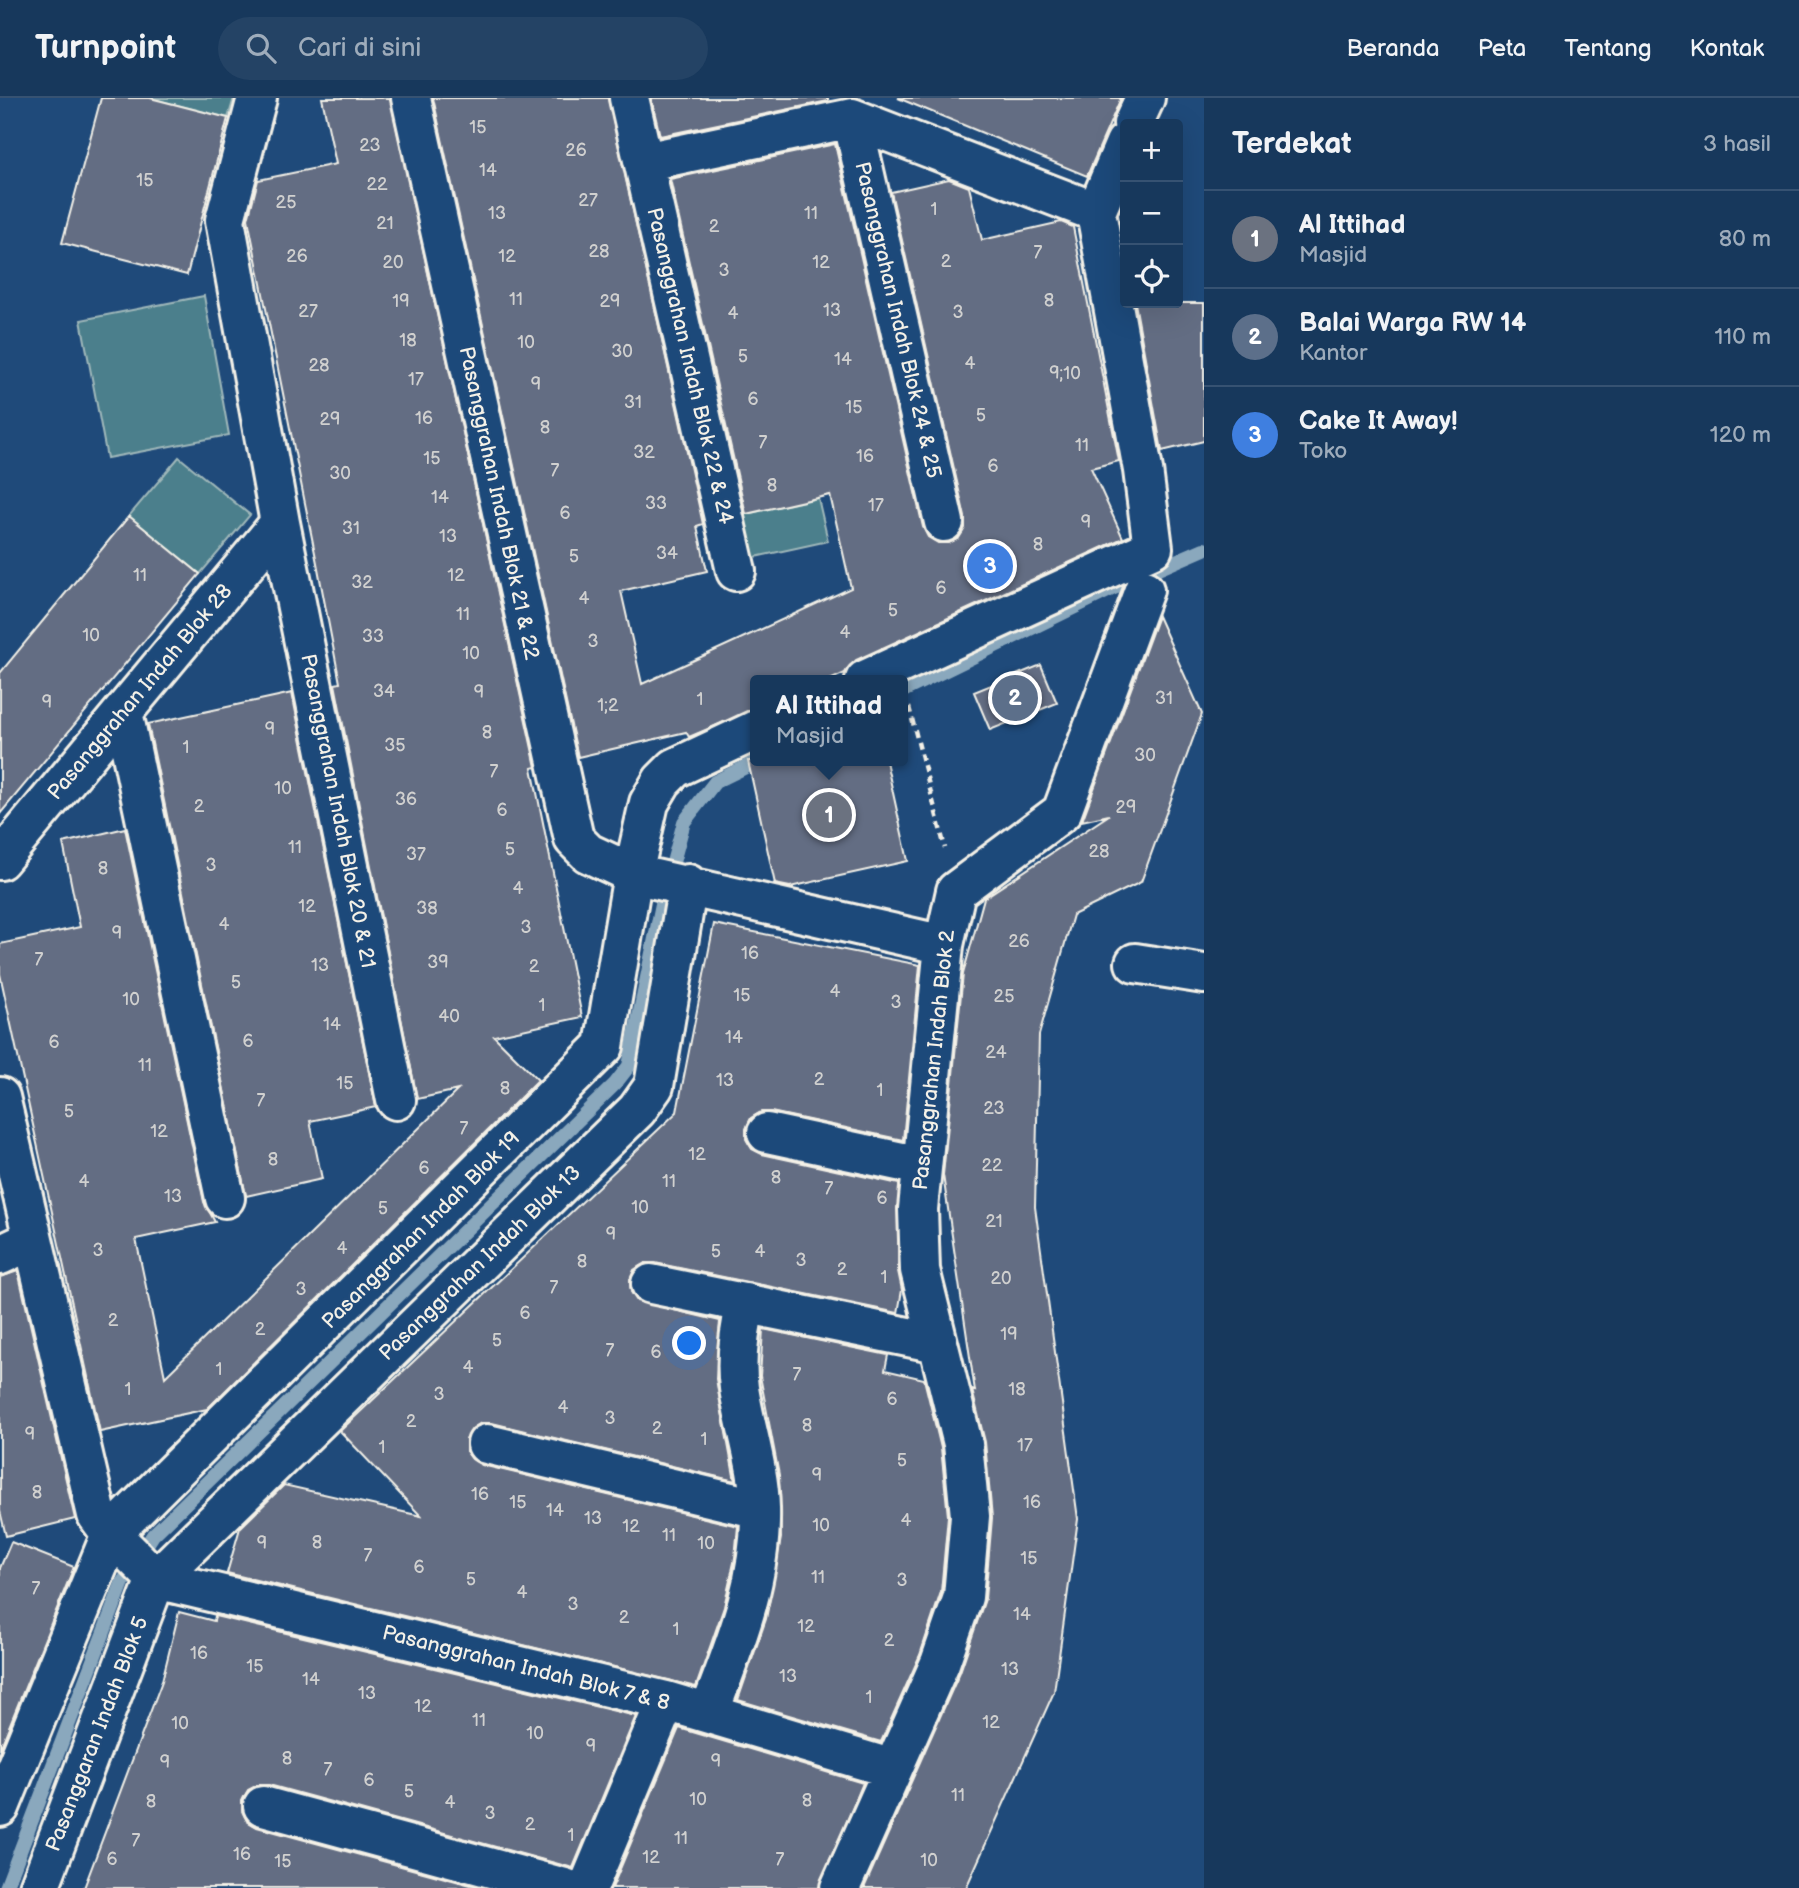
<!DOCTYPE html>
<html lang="id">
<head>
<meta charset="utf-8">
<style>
	body { margin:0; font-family:"Balsamiq Sans",sans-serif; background:#244365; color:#f1f3f6 }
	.controls { position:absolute; right:21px; top:21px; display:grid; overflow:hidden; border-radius:7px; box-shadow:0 7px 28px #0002 }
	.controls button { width:63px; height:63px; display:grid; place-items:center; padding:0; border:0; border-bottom:2px solid #365272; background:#17385c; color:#f1f3f6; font:35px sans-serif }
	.you { position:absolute; left:690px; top:1246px; width:24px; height:24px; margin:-18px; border:5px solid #fff; border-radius:50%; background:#1a73e8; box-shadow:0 0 0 10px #1a73e833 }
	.badge { display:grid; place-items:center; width:46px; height:46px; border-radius:50%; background:#8abfa5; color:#fff; font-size:23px; font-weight:700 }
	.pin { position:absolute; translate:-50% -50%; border:4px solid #fff; box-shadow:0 2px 7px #0006 }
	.popup { position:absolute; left:750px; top:577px; width:158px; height:91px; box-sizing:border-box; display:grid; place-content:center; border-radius:7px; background:#17385c; filter:drop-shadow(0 2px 5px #0005); font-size:23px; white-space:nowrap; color:#9eacbb }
	.popup b { font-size:26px; color:#f1f3f6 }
	.popup::after { content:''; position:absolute; left:50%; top:100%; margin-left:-14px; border:14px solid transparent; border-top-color:#17385c }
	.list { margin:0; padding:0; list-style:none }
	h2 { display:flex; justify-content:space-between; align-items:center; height:91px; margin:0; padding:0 28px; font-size:30px }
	h2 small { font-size:23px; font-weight:400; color:#9eacbb }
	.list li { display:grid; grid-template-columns:46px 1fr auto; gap:21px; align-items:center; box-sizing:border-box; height:98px; padding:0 28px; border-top:2px solid #365272 }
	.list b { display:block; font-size:26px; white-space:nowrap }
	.list p { margin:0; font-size:23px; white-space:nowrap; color:#9eacbb }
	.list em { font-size:23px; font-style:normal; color:#9eacbb }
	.icon { flex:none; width:38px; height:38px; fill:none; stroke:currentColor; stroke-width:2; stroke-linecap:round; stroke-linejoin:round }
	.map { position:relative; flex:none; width:1204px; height:1790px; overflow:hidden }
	header { display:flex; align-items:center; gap:42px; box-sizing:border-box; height:98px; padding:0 35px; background:#17385c; border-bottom:2px solid #365272 }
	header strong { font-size:33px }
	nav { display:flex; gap:38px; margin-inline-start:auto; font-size:24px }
	.search { width:490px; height:63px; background:#244365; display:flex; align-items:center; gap:18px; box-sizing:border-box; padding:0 24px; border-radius:38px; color:#9eacbb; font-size:26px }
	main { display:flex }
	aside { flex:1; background:#17385c }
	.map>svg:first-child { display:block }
	.green { fill:#4b7f8c; stroke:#a0b8ba; stroke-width:2 }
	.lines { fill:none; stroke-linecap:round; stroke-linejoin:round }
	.stream { stroke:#8aa8bd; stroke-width:14 }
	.building { fill:#636d83; stroke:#f4f1e8; stroke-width:2 }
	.street-casing { stroke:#f4f1e8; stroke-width:44 }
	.path { stroke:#f4f1e8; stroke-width:4.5; stroke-dasharray:7 5; stroke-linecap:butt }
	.street { stroke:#1f4a7a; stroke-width:38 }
	.labels { text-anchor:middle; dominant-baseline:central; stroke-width:5; stroke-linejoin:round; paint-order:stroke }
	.number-label { font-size:18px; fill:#d0d0cf }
	.street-label { font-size:21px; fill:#f4f1e8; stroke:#1f4a7a }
</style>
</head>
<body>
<header>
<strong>Turnpoint</strong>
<div class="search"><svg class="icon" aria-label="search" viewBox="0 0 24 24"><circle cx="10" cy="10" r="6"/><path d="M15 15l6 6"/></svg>Cari di sini</div>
<nav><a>Beranda</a><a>Peta</a><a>Tentang</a><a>Kontak</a></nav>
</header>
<main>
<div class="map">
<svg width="1204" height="1790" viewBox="0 0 1204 1790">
	<rect width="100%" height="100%" fill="#1f4a7a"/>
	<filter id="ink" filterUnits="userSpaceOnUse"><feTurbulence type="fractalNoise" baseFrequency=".0143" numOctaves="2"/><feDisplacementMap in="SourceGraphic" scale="14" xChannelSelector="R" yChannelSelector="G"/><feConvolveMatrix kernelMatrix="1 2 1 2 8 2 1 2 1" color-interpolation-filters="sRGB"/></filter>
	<g filter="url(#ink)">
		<path class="green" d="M150,0H234L228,20Z
			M204,198L229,337L107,360L81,222Z
			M179,359L250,417L200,476L129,418Z
			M818,400L828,443L746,461L737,418Z"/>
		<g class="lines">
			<path class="stream" d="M903,593L1114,490L1204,451
				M6,1790L123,1484L153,1437L615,986L629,968L663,801L684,724L715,684L758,663"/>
		</g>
		<path class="building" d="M101,0H150L228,20L187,177L62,145Z
			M322,0H390L536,669L532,670L582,919L494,938L538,982L207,1311L100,1334L0,876V846L80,829L63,745L125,730L204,1104L215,1124L136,1141L165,1279L458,992L417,1001L335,586L340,585L317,465L248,121L258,82L336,66Z
			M433,0H608L703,426L697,428L707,473L621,493L642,586L851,490L830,397L746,416L670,81L835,46L923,429L928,439L938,445H949L959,440L965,430V419L891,94L949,81L969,89L982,142L1061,124L1073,129L1119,363L1091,370L1123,440L856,562L845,575L830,582H755V611L689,639L686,634L578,659Z
			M651,0H828V3L660,38Z
			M898,0H1121L1087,78Z
			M1135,205H1204V343L1162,353Z
			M129,418L200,476L0,716V575Z
			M1158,518L1202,616L1141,784L1073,817L1039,937L1035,1109L1078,1421L1054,1594L966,1790H864L960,1574L985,1501L992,1420L985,1344L972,1292L975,1293L943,1077L963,876L984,800L1109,717L1082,723Z
			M1041,567L1057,605L990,632L974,594Z
			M292,595L376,1009L310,1023L322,1081L246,1098L148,626Z
			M748,663H886L908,763L790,789L775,786Z
			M714,826L920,867L903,1042L771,1014H761L751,1020L746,1031V1041L752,1051L762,1056L899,1086L898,1173L902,1192L898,1215L655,1165H645L634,1172L630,1182L631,1194L637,1203L720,1223L716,1281L735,1383L492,1325H481L472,1331L466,1342V1353L472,1361L482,1367L738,1428L735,1460L724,1509L696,1589L227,1475L240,1430L284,1387L421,1418L340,1333L677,1014Z
			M18,1173L75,1421L6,1438L0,1413V1179Z
			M763,1231L888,1257L885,1272L924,1281L941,1350L948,1418L941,1494L920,1557L881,1644L738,1602L766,1521L781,1440L779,1377L760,1278Z
			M11,1444L74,1469L0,1651V1470Z
			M179,1514L214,1523L215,1518L636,1618L573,1770L269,1687H258L248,1692L242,1703V1713L247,1723L257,1729L482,1790H84L162,1583Z
			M679,1630L863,1685L819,1790H612Z"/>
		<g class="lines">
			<g class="street-casing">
				<path id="street" d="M257,0L225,122L280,425L396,1002
					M411,0L574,741L588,755L633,776L944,847
					M629,0L736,473
					M852,20L944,424
					M1133,26L1145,0
					M644,64L852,20L1096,114
					M1096,114L1125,45
					M865,582L1153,450L1143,372L1096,114
					M123,614L225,1100
					M0,762L280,425
					M1135,865L1204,876
					M0,999L97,1417L111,1436L156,1481
					M767,1035L921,1068
					M0,1157L32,1142
					M651,1186L937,1245
					M487,1346L760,1411
					M156,1481L666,1603L893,1671
					M709,1615C734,1549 762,1483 760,1410C759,1369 745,1330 739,1290C735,1261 739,1233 746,1205
					M263,1708L565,1790
					M0,1709L111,1436L604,948L633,776L649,705L662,683L675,670L756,632
					M39,1790L156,1481L637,1012L654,988L688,786
					M588,1790L666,1603
					M840,1790L940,1565L963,1499L970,1418L963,1346L920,1172L918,1111L944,847L956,793L1062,714L1144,492"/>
			</g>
			<path class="path" d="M909,609L945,750"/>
			<use href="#street" class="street"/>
		</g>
	</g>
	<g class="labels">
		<g class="number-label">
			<text x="478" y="29">15</text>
			<text x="370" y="47">23</text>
			<text x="576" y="52">26</text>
			<text x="488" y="72">14</text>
			<text x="145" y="82">15</text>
			<text x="377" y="86">22</text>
			<text x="588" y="102">27</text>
			<text x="286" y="104">25</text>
			<text x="934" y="111">1</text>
			<text x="497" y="115">13</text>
			<text x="811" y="115">11</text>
			<text x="385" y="125">21</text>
			<text x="714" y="128">2</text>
			<text x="599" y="153">28</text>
			<text x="1038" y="154">7</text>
			<text x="297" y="158">26</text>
			<text x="507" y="158">12</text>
			<text x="946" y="163">2</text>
			<text x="393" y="164">20</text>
			<text x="821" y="164">12</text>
			<text x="724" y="172">3</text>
			<text x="516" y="201">11</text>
			<text x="1049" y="202">8</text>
			<text x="401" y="203">19</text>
			<text x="610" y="203">29</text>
			<text x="832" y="212">13</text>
			<text x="308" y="213">27</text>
			<text x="958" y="214">3</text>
			<text x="733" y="215">4</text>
			<text x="408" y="242">18</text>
			<text x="526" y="244">10</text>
			<text x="622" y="253">30</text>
			<text x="743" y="258">5</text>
			<text x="843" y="261">14</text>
			<text x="970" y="265">4</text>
			<text x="319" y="267">28</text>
			<text x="1065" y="275">9;10</text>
			<text x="416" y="281">17</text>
			<text x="536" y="286">9</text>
			<text x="753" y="301">6</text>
			<text x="633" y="304">31</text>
			<text x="854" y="309">15</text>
			<text x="981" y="317">5</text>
			<text x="424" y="320">16</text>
			<text x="330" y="321">29</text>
			<text x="545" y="329">8</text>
			<text x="763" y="344">7</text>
			<text x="1082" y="347">11</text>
			<text x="644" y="354">32</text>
			<text x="865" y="358">16</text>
			<text x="432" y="360">15</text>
			<text x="993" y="368">6</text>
			<text x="555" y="372">7</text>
			<text x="340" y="375">30</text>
			<text x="772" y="387">8</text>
			<text x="440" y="399">14</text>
			<text x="656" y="405">33</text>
			<text x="876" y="407">17</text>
			<text x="565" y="415">6</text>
			<text x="1086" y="424">9</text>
			<text x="351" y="430">31</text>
			<text x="448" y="438">13</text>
			<text x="1038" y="446">8</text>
			<text x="667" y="455">34</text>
			<text x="574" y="458">5</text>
			<text x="140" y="477">11</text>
			<text x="456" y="477">12</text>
			<text x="362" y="484">32</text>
			<text x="941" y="490">6</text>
			<text x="584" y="500">4</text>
			<text x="893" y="512">5</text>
			<text x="463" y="516">11</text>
			<text x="845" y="534">4</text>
			<text x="91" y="537">10</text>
			<text x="373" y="538">33</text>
			<text x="593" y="543">3</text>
			<text x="471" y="555">10</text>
			<text x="384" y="593">34</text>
			<text x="479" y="594">9</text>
			<text x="1164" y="600">31</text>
			<text x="700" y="601">1</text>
			<text x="47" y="604">9</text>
			<text x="608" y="607">1;2</text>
			<text x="270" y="631">9</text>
			<text x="487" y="634">8</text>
			<text x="395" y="647">35</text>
			<text x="186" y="649">1</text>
			<text x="1145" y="657">30</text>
			<text x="494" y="673">7</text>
			<text x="283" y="690">10</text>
			<text x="406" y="701">36</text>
			<text x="199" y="708">2</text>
			<text x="1126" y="709">29</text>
			<text x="502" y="712">6</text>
			<text x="295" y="749">11</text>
			<text x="510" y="751">5</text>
			<text x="1099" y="753">28</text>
			<text x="416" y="756">37</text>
			<text x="211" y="767">3</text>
			<text x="103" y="770">8</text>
			<text x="518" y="790">4</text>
			<text x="307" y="808">12</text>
			<text x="427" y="810">38</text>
			<text x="224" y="826">4</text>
			<text x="526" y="829">3</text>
			<text x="117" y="835">9</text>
			<text x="1019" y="843">26</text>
			<text x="750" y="855">16</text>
			<text x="39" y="861">7</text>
			<text x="438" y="864">39</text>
			<text x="320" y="867">13</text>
			<text x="534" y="868">2</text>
			<text x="236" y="884">5</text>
			<text x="835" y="893">4</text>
			<text x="742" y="897">15</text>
			<text x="1004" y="898">25</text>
			<text x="131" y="901">10</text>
			<text x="896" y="904">3</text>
			<text x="542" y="907">1</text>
			<text x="449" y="918">40</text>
			<text x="332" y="926">14</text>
			<text x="734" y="939">14</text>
			<text x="248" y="943">6</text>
			<text x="54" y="944">6</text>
			<text x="996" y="954">24</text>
			<text x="145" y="967">11</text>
			<text x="819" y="981">2</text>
			<text x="725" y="982">13</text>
			<text x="345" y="985">15</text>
			<text x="505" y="990">8</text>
			<text x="880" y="992">1</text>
			<text x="261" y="1002">7</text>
			<text x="994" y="1010">23</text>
			<text x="69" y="1013">5</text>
			<text x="464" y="1030">7</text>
			<text x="159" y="1033">12</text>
			<text x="697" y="1056">12</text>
			<text x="273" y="1061">8</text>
			<text x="992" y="1067">22</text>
			<text x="424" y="1070">6</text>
			<text x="776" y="1079">8</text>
			<text x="84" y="1083">4</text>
			<text x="669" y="1083">11</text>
			<text x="829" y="1090">7</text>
			<text x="173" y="1098">13</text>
			<text x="882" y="1100">6</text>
			<text x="640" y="1109">10</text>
			<text x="383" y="1110">5</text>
			<text x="994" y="1123">21</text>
			<text x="611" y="1136">9</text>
			<text x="342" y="1150">4</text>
			<text x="98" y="1152">3</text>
			<text x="716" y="1153">5</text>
			<text x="760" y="1153">4</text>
			<text x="801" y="1162">3</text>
			<text x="582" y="1163">8</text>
			<text x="842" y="1171">2</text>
			<text x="884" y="1179">1</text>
			<text x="1001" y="1180">20</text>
			<text x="554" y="1189">7</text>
			<text x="301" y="1191">3</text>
			<text x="525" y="1215">6</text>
			<text x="113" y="1222">2</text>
			<text x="260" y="1231">2</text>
			<text x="1009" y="1236">19</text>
			<text x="497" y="1242">5</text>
			<text x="610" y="1252">7</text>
			<text x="656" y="1254">6</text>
			<text x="468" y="1269">4</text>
			<text x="219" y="1271">1</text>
			<text x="797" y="1276">7</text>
			<text x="128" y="1291">1</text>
			<text x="1017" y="1291">18</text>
			<text x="439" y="1296">3</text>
			<text x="892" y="1301">6</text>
			<text x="563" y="1309">4</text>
			<text x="610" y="1320">3</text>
			<text x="411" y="1323">2</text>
			<text x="807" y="1327">8</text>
			<text x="657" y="1330">2</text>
			<text x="30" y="1336">9</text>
			<text x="704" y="1341">1</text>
			<text x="1025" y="1347">17</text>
			<text x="382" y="1349">1</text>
			<text x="902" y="1362">5</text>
			<text x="817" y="1377">9</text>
			<text x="37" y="1394">8</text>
			<text x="480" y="1396">16</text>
			<text x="518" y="1404">15</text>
			<text x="1032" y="1404">16</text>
			<text x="555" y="1412">14</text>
			<text x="593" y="1420">13</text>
			<text x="906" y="1422">4</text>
			<text x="821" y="1427">10</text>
			<text x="631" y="1428">12</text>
			<text x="669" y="1437">11</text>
			<text x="317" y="1444">8</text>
			<text x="262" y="1445">9</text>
			<text x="706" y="1445">10</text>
			<text x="368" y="1457">7</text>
			<text x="1029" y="1460">15</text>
			<text x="419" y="1469">6</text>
			<text x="818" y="1479">11</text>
			<text x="471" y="1481">5</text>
			<text x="902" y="1482">3</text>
			<text x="36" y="1490">7</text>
			<text x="522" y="1494">4</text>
			<text x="573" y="1506">3</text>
			<text x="1022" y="1516">14</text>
			<text x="624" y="1519">2</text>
			<text x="806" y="1528">12</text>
			<text x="676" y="1531">1</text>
			<text x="889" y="1542">2</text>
			<text x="199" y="1555">16</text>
			<text x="255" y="1568">15</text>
			<text x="1010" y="1571">13</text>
			<text x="788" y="1578">13</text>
			<text x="311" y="1581">14</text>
			<text x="367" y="1595">13</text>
			<text x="869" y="1599">1</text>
			<text x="423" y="1608">12</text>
			<text x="479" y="1622">11</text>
			<text x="991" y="1624">12</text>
			<text x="180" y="1625">10</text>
			<text x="535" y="1635">10</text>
			<text x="591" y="1648">9</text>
			<text x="287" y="1660">8</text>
			<text x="716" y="1663">9</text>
			<text x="165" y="1664">9</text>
			<text x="328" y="1671">7</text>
			<text x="369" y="1682">6</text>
			<text x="409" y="1693">5</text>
			<text x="958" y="1697">11</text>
			<text x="698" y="1701">10</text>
			<text x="807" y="1702">8</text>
			<text x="151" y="1703">8</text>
			<text x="450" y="1704">4</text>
			<text x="490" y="1715">3</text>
			<text x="530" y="1726">2</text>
			<text x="571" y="1737">1</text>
			<text x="681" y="1740">11</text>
			<text x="136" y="1742">7</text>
			<text x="242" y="1756">16</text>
			<text x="651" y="1759">12</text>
			<text x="112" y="1761">6</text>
			<text x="780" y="1761">7</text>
			<text x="929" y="1762">10</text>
			<text x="283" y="1763">15</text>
		</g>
		<g class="street-label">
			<text transform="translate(898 222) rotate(77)">Pasanggrahan Indah Blok 24 &amp; 25</text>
			<text transform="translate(690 268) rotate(77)">Pasanggrahan Indah Blok 22 &amp; 24</text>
			<text transform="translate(499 405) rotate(78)">Pasanggrahan Indah Blok 21 &amp; 22</text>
			<text transform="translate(140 594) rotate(-50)">Pasanggrahan Indah Blok 28</text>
			<text transform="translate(338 713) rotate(79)">Pasanggrahan Indah Blok 20 &amp; 21</text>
			<text transform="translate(934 962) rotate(-84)">Pasanggrahan Indah Blok 2</text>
			<text transform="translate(421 1132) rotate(-45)">Pasanggrahan Indah Blok 19</text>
			<text transform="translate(480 1165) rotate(-44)">Pasanggrahan Indah Blok 13</text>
			<text transform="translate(526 1570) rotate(14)">Pasanggrahan Indah Blok 7 &amp; 8</text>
			<text transform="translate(97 1636) rotate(-69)">Pasanggaran Indah Blok 5</text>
		</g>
	</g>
</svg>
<div class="controls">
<button>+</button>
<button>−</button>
<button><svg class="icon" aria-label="locate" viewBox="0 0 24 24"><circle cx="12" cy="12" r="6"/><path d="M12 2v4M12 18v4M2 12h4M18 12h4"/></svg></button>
</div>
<div class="you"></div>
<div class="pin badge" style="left:829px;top:717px;background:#6b7280">1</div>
<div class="popup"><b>Al Ittihad</b>Masjid</div>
<div class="pin badge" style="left:1015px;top:600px;background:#5c6f8a">2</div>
<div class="pin badge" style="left:990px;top:468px;background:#3f7fe0">3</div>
</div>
<aside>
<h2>Terdekat<small>3 hasil</small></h2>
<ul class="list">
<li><span class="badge" style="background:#6b7280">1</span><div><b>Al Ittihad</b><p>Masjid</p></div><em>80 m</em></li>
<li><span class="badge" style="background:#5c6f8a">2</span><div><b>Balai Warga RW 14</b><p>Kantor</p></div><em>110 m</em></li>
<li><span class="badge" style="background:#3f7fe0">3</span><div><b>Cake It Away!</b><p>Toko</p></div><em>120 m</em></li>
</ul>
</aside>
</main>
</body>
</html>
